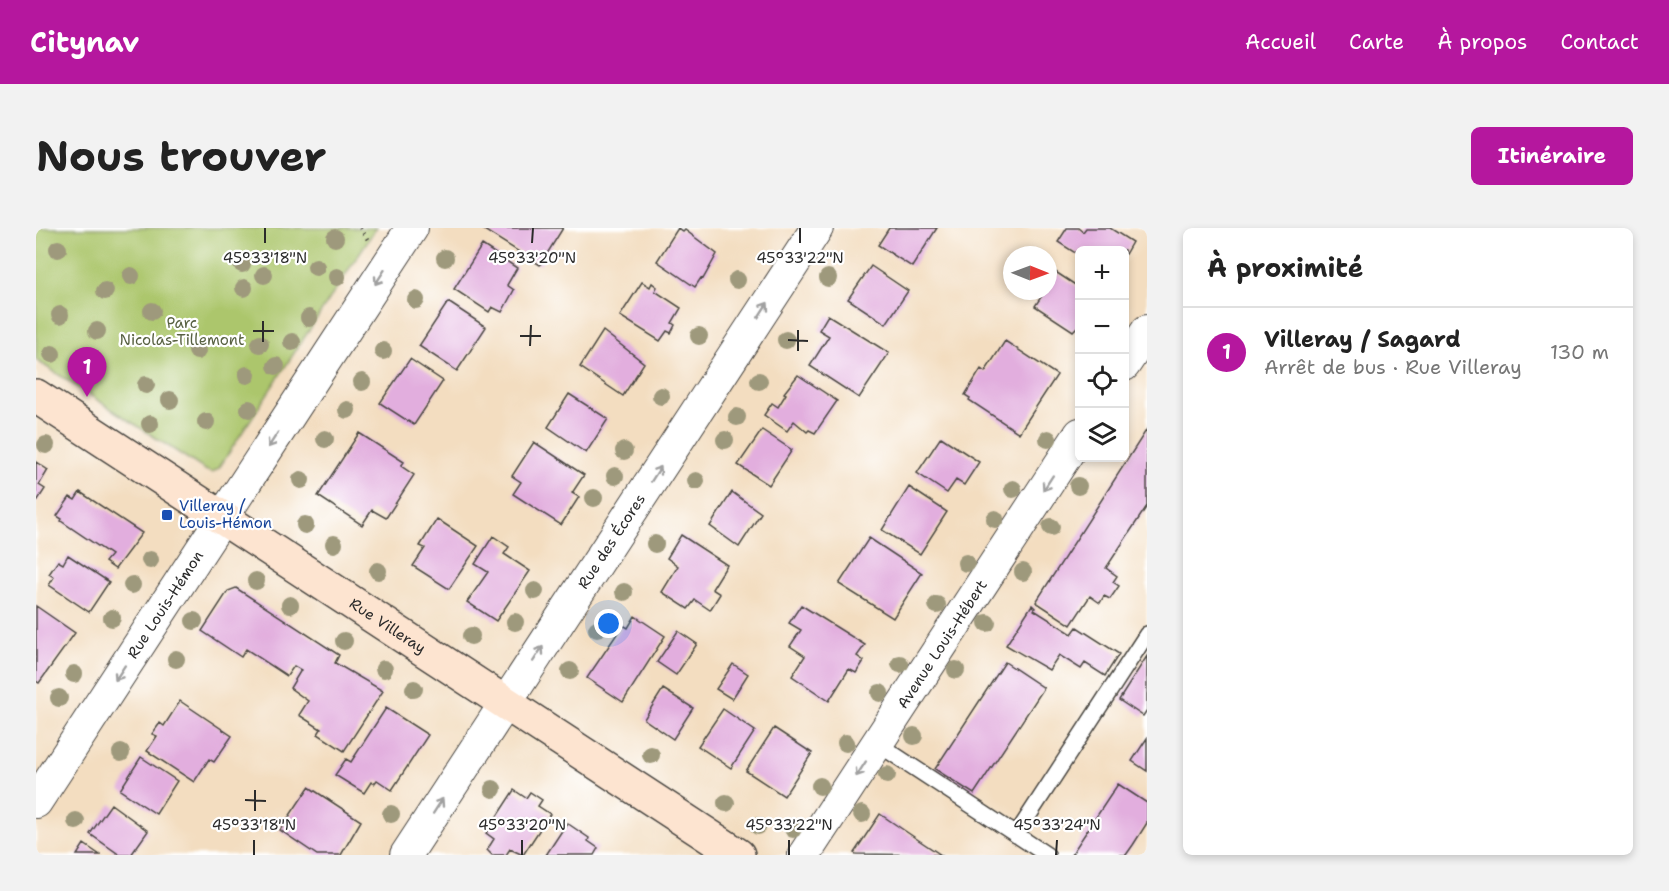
<!DOCTYPE html>
<html lang="fr">
<head>
<meta charset="utf-8">
<style>
	body { margin:0; font-family:"Shantell Sans",sans-serif; background:#f2f2f2; color:#222 }
	.controls { position:absolute; right:18px; top:18px; display:grid; overflow:hidden; border-radius:9px; box-shadow:0 3px 9px #0003 }
	.controls button { width:54px; height:54px; display:grid; place-items:center; padding:0; border:0; border-bottom:2px solid #e0e0e0; background:#fff; color:#222; font:30px sans-serif }
	.compass { position:absolute; left:967px; top:18px; width:54px; height:54px; border-radius:50%; background:#fff; box-shadow:0 3px 9px #0003; rotate:91deg }
	.you { position:absolute; left:573px; top:396px; width:21px; height:21px; margin:-15px; border:4px solid #fff; border-radius:50%; background:#1a73e8; box-shadow:0 0 0 9px #1a73e833 }
	.badge { display:grid; place-items:center; width:39px; height:39px; border-radius:50%; background:#b5179e; color:#fff; font-size:20px; font-weight:700 }
	.pin { position:absolute; translate:-50% -50px; filter:drop-shadow(0 2px 3px #0008) }
	.pin::after { content:''; position:absolute; top:32px; width:21px; height:18px; background:inherit; clip-path:polygon(0 0,100% 0,50% 100%) }
	.list { margin:0; padding:0; list-style:none }
	h2 { display:flex; justify-content:space-between; align-items:center; height:78px; margin:0; padding:0 24px; font-size:26px }
	h2 small { font-size:20px; font-weight:400; color:#767676 }
	.list li { display:grid; grid-template-columns:39px 1fr auto; gap:18px; align-items:center; box-sizing:border-box; height:90px; padding:0 24px; border-top:2px solid #e0e0e0 }
	.list b { display:block; font-size:22px; white-space:nowrap }
	.list p { margin:0; font-size:20px; white-space:nowrap; color:#767676 }
	.list em { font-size:20px; font-style:normal; color:#767676 }
	.icon { flex:none; width:33px; height:33px; fill:none; stroke:currentColor; stroke-width:2; stroke-linecap:round; stroke-linejoin:round }
	.map { position:relative; flex:none; width:1111px; height:627px; overflow:hidden; border-radius:9px }
	header { display:flex; align-items:center; gap:36px; box-sizing:border-box; height:84px; padding:0 30px; background:#b5179e; color:#fff }
	header strong { font-size:28px }
	nav { display:flex; gap:33px; margin-inline-start:auto; font-size:21px }
	.intro { display:flex; align-items:center; justify-content:space-between; box-sizing:border-box; height:144px; padding:0 36px }
	h1 { margin:0; font-size:42px }
	.button { padding:15px 27px; border-radius:9px; background:#b5179e; color:#fff; font-size:21px; font-weight:700 }
	main { display:flex; gap:36px; padding:0 36px }
	aside { flex:1; background:#fff; border-radius:9px; box-shadow:0 3px 9px #0003 }
	.map>svg:first-child { display:block }
	.green { fill:#acc66c; stroke:#6c784c; stroke-width:1.5 }
	.building { fill:#e2aede }
	.lines { fill:none; stroke-linecap:round; stroke-linejoin:round }
	.lane-casing { stroke:#494641; stroke-width:18 }
	.street-casing { stroke:#494641; stroke-width:34 }
	.secondary-casing { stroke:#494641; stroke-width:36 }
	.path { stroke:#494641; stroke-width:4; stroke-dasharray:1.5 4.5; stroke-linecap:butt }
	.lane { stroke:#fff; stroke-width:15 }
	.street { stroke:#fff; stroke-width:32 }
	.secondary { stroke:#fde4d0; stroke-width:33 }
	.tree { fill:#9e997b }
	.oneway { stroke:#a0a0a0 }
	.ticks { fill:none; stroke:#2b2b2b; stroke-width:2 }
	.transit-dot { fill:#1a4fb4; stroke:#fff; stroke-width:2 }
	.labels { text-anchor:middle; dominant-baseline:central; stroke-width:4.5; stroke-linejoin:round; paint-order:stroke }
	.park-label { font-size:15px; fill:#586142; stroke:#fff }
	.transit-label { font-size:15px; fill:#164399; stroke:#fff; text-anchor:start }
	.street-label { font-size:15px; fill:#2b2b2b; stroke:#fff }
	.ticks-label { font-size:15px; text-anchor:middle; fill:#2b2b2b; stroke:#fff; stroke-width:4.5; stroke-linejoin:round; paint-order:stroke }
</style>
</head>
<body>
<header>
<strong>Citynav</strong>
<nav><a>Accueil</a><a>Carte</a><a>À propos</a><a>Contact</a></nav>
</header>
<div class="intro"><h1>Nous trouver</h1><a class="button">Itinéraire</a></div>
<main>
<div class="map">
<svg width="1111" height="627" viewBox="0 0 1111 627">
	<rect width="100%" height="100%" fill="#fff"/>
	<filter id="ink" filterUnits="userSpaceOnUse"><feTurbulence type="fractalNoise" baseFrequency=".0167" numOctaves="2"/><feDisplacementMap in="SourceGraphic" scale="12" xChannelSelector="R" yChannelSelector="G"/><feConvolveMatrix kernelMatrix="1 2 1 2 8 2 1 2 1" color-interpolation-filters="sRGB"/></filter>
	<filter id="wash" filterUnits="userSpaceOnUse"><feTurbulence type="fractalNoise" baseFrequency=".008" numOctaves="4" result="noise"/><feDisplacementMap in="SourceGraphic" scale="24" xChannelSelector="R" yChannelSelector="G"/><feGaussianBlur stdDeviation="1.35" result="paint"/><feColorMatrix in="noise" values="0 0 0 0 0 0 0 0 0 0 0 0 0 0 0 0 0 1.4 0 .05"/><feComposite in="paint" operator="in"/></filter>
	<g filter="url(#wash)">
		<rect width="100%" height="100%" fill="#f3ddc0"/>
		<path class="green" d="M0,0H340L183,240L176,245L169,242L0,132Z"/>
		<g id="blocks">
			<path class="building" d="M449,0H527L504,37L448,2Z
				M642,0L647,4L649,2L681,26L667,51L665,50L659,59L621,33Z
				M853,0H901L876,39L842,17Z
				M1031,0H1042L1047,4L1050,0H1074L1096,14L1088,28V22H1044V28L1022,14Z
				M446,17L481,40L471,57L478,62L466,84L456,79L453,84L418,61Z
				M835,38L872,63L850,96L812,71Z
				M1012,39L1044,60V96L1037,103L999,78L1009,63H1012Z
				M606,54L614,59L616,55L621,59L619,63L645,80L636,95L639,97L635,105L631,103L624,113L584,88Z
				M412,74L450,99L421,143L383,118Z
				M792,87L853,125L823,170L774,138L793,108L783,102Z
				M567,103L608,135L587,168L544,139Z
				M969,113L1021,147L983,205L933,172L934,170L929,167L945,141L949,144Z
				M374,131L407,153L378,197L344,175Z
				M762,147L801,173L779,205L773,202L771,204L758,193L751,203L728,187L736,175L742,179L750,166L748,165Z
				M533,166L572,191L550,225L512,199Z
				M1111,201V278L1070,340L1081,348L1077,354L1083,358L1074,371L1068,368L1064,375L1054,368L1035,397L1000,374Z
				M726,202L756,222L733,257L702,237Z
				M323,205L368,234L365,238L378,247L350,290L336,282L326,297L282,268Z
				M905,209L943,234L928,257L920,252L911,265L881,245Z
				M498,214L548,247L536,265L543,269L525,297L477,266L485,254L476,248Z
				M0,234L12,242L3,257L9,261L0,275Z
				M873,259L911,284L884,326L846,302Z
				M44,264L106,305L79,341L69,334L75,327L25,293L26,291L21,288L34,269L39,272Z
				M696,264L725,285L703,319L674,298Z
				M401,291L442,318L413,361L377,338L389,320L384,318Z
				M645,307L691,337L676,361L684,366L674,382L659,372L652,381L626,364L642,338L631,330Z
				M457,308L473,319L468,326L494,343L460,393L431,374L452,344L439,336Z
				M833,310L886,345L857,390L803,356Z
				M32,327L73,354L53,384L13,357L18,349L13,346L22,333L27,336Z
				M200,360L303,427L299,435L347,463L308,523L282,506L285,501L263,487L272,473L254,460L265,442L258,438L251,448L210,421L205,429L166,403L192,363Z
				M765,377L829,417L821,428L828,433L820,445L813,441L793,473L756,448L769,428L754,418L765,402L753,395Z
				M996,377L999,380L998,382L1036,406L1041,399L1083,426L1069,448L1049,435L1045,441L1023,427L1013,442L970,417Z
				M0,378L39,405L3,455L0,453Z
				M599,388L629,408L587,474L551,450L587,397L592,400Z
				M642,403L661,416L640,447L621,434Z
				M1111,428V482L1107,488L1083,472Z
				M969,434L1008,460L938,566L899,541Z
				M697,436L712,446L696,471L680,461Z
				M627,461L657,480L637,511L608,491Z
				M144,473L196,508L178,534L173,531L158,554L111,523L121,508L116,506L124,495L128,498Z
				M350,480L392,507L356,562L341,552L338,556L335,554L328,565L299,547L310,531L315,534Z
				M687,481L719,503L695,540L662,518Z
				M738,500L776,525L748,568L710,543Z
				M1111,510V543L1096,533Z
				M105,529L141,553L120,586L84,562Z
				M1082,556L1111,575V595L1097,617L1090,627H1035Z
				M273,559L325,593L305,627H281L244,602Z
				M478,562L490,570L494,564L506,572L502,578L514,586L487,627L474,621L470,627H456L451,622L458,611L450,605Z
				M75,576L112,603L95,627H84L54,606Z
				M844,586L878,609L905,627L820,626L818,625Z
				M531,595L553,610L552,613L562,620L558,627H510Z
				M48,616L64,627H41Z"/>
		</g>
	</g>
	<g filter="url(#ink)">
		<use href="#blocks" fill-opacity="0" stroke="#494641" stroke-width="1.5"/>
		<g class="lines">
			<g class="lane-casing">
				<path id="lane" d="M842,516L1011,627
					M980,607L1111,406"/>
			</g>
			<g class="street-casing">
				<g id="street">
					<path d="M1088,137L1111,103"/>
					<path id="s1" d="M0,574L376,0"/>
					<path id="s2" d="M370,627L781,0"/>
					<path id="s3" d="M768,627L1044,206"/>
				</g>
			</g>
			<g class="secondary-casing">
				<g id="secondary">
					<path id="s4" d="M0,168L702,627"/>
				</g>
			</g>
			<path class="path" d="M324,0L332,12"/>
			<use href="#lane" class="lane"/>
			<use href="#street" class="street"/>
			<use href="#secondary" class="secondary"/>
		</g>
		<g class="tree">
			<circle cx="299" cy="10" r="9"/>
			<circle cx="22" cy="21" r="9"/>
			<circle cx="409" cy="30" r="9"/>
			<circle cx="206" cy="36" r="9"/>
			<circle cx="280" cy="39" r="9"/>
			<circle cx="228" cy="47" r="9"/>
			<circle cx="95" cy="48" r="9"/>
			<circle cx="301" cy="49" r="9"/>
			<circle cx="792" cy="50" r="9"/>
			<circle cx="701" cy="52" r="9"/>
			<circle cx="208" cy="60" r="9"/>
			<circle cx="69" cy="63" r="9"/>
			<circle cx="380" cy="72" r="9"/>
			<circle cx="116" cy="83" r="9"/>
			<circle cx="24" cy="87" r="9"/>
			<circle cx="273" cy="90" r="9"/>
			<circle cx="61" cy="103" r="9"/>
			<circle cx="663" cy="108" r="9"/>
			<circle cx="750" cy="112" r="9"/>
			<circle cx="256" cy="114" r="9"/>
			<circle cx="224" cy="116" r="9"/>
			<circle cx="161" cy="123" r="9"/>
			<circle cx="347" cy="123" r="9"/>
			<circle cx="16" cy="126" r="9"/>
			<circle cx="240" cy="138" r="9"/>
			<circle cx="211" cy="147" r="9"/>
			<circle cx="49" cy="151" r="9"/>
			<circle cx="723" cy="153" r="9"/>
			<circle cx="326" cy="154" r="9"/>
			<circle cx="110" cy="157" r="9"/>
			<circle cx="625" cy="168" r="9"/>
			<circle cx="134" cy="172" r="9"/>
			<circle cx="213" cy="181" r="9"/>
			<circle cx="311" cy="182" r="9"/>
			<circle cx="701" cy="189" r="9"/>
			<circle cx="170" cy="194" r="9"/>
			<circle cx="114" cy="196" r="9"/>
			<circle cx="289" cy="211" r="9"/>
			<circle cx="1012" cy="211" r="9"/>
			<circle cx="689" cy="212" r="9"/>
			<circle cx="10" cy="217" r="9"/>
			<circle cx="588" cy="223" r="9"/>
			<circle cx="579" cy="248" r="9"/>
			<circle cx="265" cy="252" r="9"/>
			<circle cx="660" cy="253" r="9"/>
			<circle cx="1042" cy="258" r="9"/>
			<circle cx="977" cy="261" r="9"/>
			<circle cx="558" cy="270" r="9"/>
			<circle cx="959" cy="291" r="9"/>
			<circle cx="269" cy="297" r="9"/>
			<circle cx="1015" cy="299" r="9"/>
			<circle cx="298" cy="316" r="9"/>
			<circle cx="619" cy="316" r="9"/>
			<circle cx="114" cy="332" r="9"/>
			<circle cx="930" cy="335" r="9"/>
			<circle cx="342" cy="343" r="9"/>
			<circle cx="987" cy="344" r="9"/>
			<circle cx="220" cy="353" r="9"/>
			<circle cx="96" cy="357" r="9"/>
			<circle cx="499" cy="363" r="9"/>
			<circle cx="588" cy="364" r="9"/>
			<circle cx="254" cy="377" r="9"/>
			<circle cx="901" cy="377" r="9"/>
			<circle cx="76" cy="390" r="9"/>
			<circle cx="158" cy="393" r="9"/>
			<circle cx="479" cy="394" r="9"/>
			<circle cx="951" cy="395" r="9"/>
			<circle cx="561" cy="401" r="9"/>
			<circle cx="435" cy="408" r="9"/>
			<circle cx="308" cy="413" r="9"/>
			<circle cx="140" cy="431" r="9"/>
			<circle cx="864" cy="436" r="9"/>
			<circle cx="348" cy="441" r="9"/>
			<circle cx="920" cy="442" r="9"/>
			<circle cx="534" cy="443" r="9"/>
			<circle cx="38" cy="446" r="9"/>
			<circle cx="378" cy="461" r="9"/>
			<circle cx="844" cy="465" r="9"/>
			<circle cx="23" cy="470" r="9"/>
			<circle cx="878" cy="508" r="9"/>
			<circle cx="810" cy="515" r="9"/>
			<circle cx="85" cy="525" r="9"/>
			<circle cx="615" cy="527" r="9"/>
			<circle cx="851" cy="547" r="9"/>
			<circle cx="784" cy="558" r="9"/>
			<circle cx="457" cy="561" r="9"/>
			<circle cx="690" cy="575" r="9"/>
			<circle cx="355" cy="586" r="9"/>
			<circle cx="826" cy="586" r="9"/>
			<circle cx="40" cy="593" r="9"/>
			<circle cx="722" cy="598" r="9"/>
			<circle cx="757" cy="601" r="9"/>
		</g>
		<defs><path id="oneway-shaft" d="M-6 0H5M1.5-3L5.5 0L1.5 3" fill="none" stroke-width="1.6" stroke-linecap="round" stroke-linejoin="round" transform="scale(1.5)"/></defs>
		<g class="oneway">
			<use href="#oneway-shaft" transform="translate(344 49) rotate(123)"/>
			<use href="#oneway-shaft" transform="translate(727 82) rotate(-57)"/>
			<use href="#oneway-shaft" transform="translate(237 212) rotate(123)"/>
			<use href="#oneway-shaft" transform="translate(620 246) rotate(-57)"/>
			<use href="#oneway-shaft" transform="translate(1012 255) rotate(123)"/>
			<use href="#oneway-shaft" transform="translate(502 426) rotate(-57)"/>
			<use href="#oneway-shaft" transform="translate(84 445) rotate(123)"/>
			<use href="#oneway-shaft" transform="translate(825 541) rotate(123)"/>
			<use href="#oneway-shaft" transform="translate(402 578) rotate(-57)"/>
		</g>
	</g>
	<path class="ticks" d="M229,15V0M496,15L497,0M764,15V0M217,103H238M484,108H505M752,112L772,113M227,114V93M494,118L495,97M762,123V102M209,572L230,573M219,583V562M218,627V612M486,627V612M753,627V612M1020,627L1021,612"/>
	<rect class="transit-dot" x="125" y="281" width="12" height="12" rx="3"/>
	<g class="labels">
		<g class="park-label">
			<text x="146" y="95">Parc<tspan x="146" dy="17">Nicolas-Tillemont</tspan></text>
		</g>
		<g class="transit-label">
			<text x="143" y="278">Villeray /<tspan x="143" dy="17">Louis-Hémon</tspan></text>
		</g>
		<g class="street-label">
			<text stroke="none"><textPath href="#s2" startOffset="375">Rue des Écores</textPath></text>
			<text stroke="none"><textPath href="#s1" startOffset="236">Rue Louis-Hémon</textPath></text>
			<text stroke="none"><textPath href="#s4" startOffset="420">Rue Villeray</textPath></text>
			<text stroke="none"><textPath href="#s3" startOffset="252">Avenue Louis-Hébert</textPath></text>
		</g>
	</g>
	<g class="ticks-label">
		<text x="229" y="35">45°33'18"N</text>
		<text x="496" y="35">45°33'20"N</text>
		<text x="764" y="35">45°33'22"N</text>
		<text x="218" y="602">45°33'18"N</text>
		<text x="486" y="602">45°33'20"N</text>
		<text x="753" y="602">45°33'22"N</text>
		<text x="1021" y="602">45°33'24"N</text>
	</g>
</svg>
<div class="controls">
<button>+</button>
<button>−</button>
<button><svg class="icon" aria-label="locate" viewBox="0 0 24 24"><circle cx="12" cy="12" r="6"/><path d="M12 2v4M12 18v4M2 12h4M18 12h4"/></svg></button>
<button><svg class="icon" aria-label="layers" viewBox="0 0 24 24"><path d="M12 4l9 5-9 5-9-5zM3 14l9 5 9-5"/></svg></button>
</div>
<svg class="compass" viewBox="-18 -18 36 36"><path d="M0-13l5 13h-10z" fill="#e53935"/><path d="M0 13l5-13h-10z" fill="#767676"/></svg>
<div class="you"></div>
<div class="pin badge" style="left:51px;top:169px">1</div>
</div>
<aside>
<h2>À proximité<small></small></h2>
<ul class="list">
<li><span class="badge">1</span><div><b>Villeray / Sagard</b><p>Arrêt de bus · Rue Villeray</p></div><em>130 m</em></li>
</ul>
</aside>
</main>
</body>
</html>
